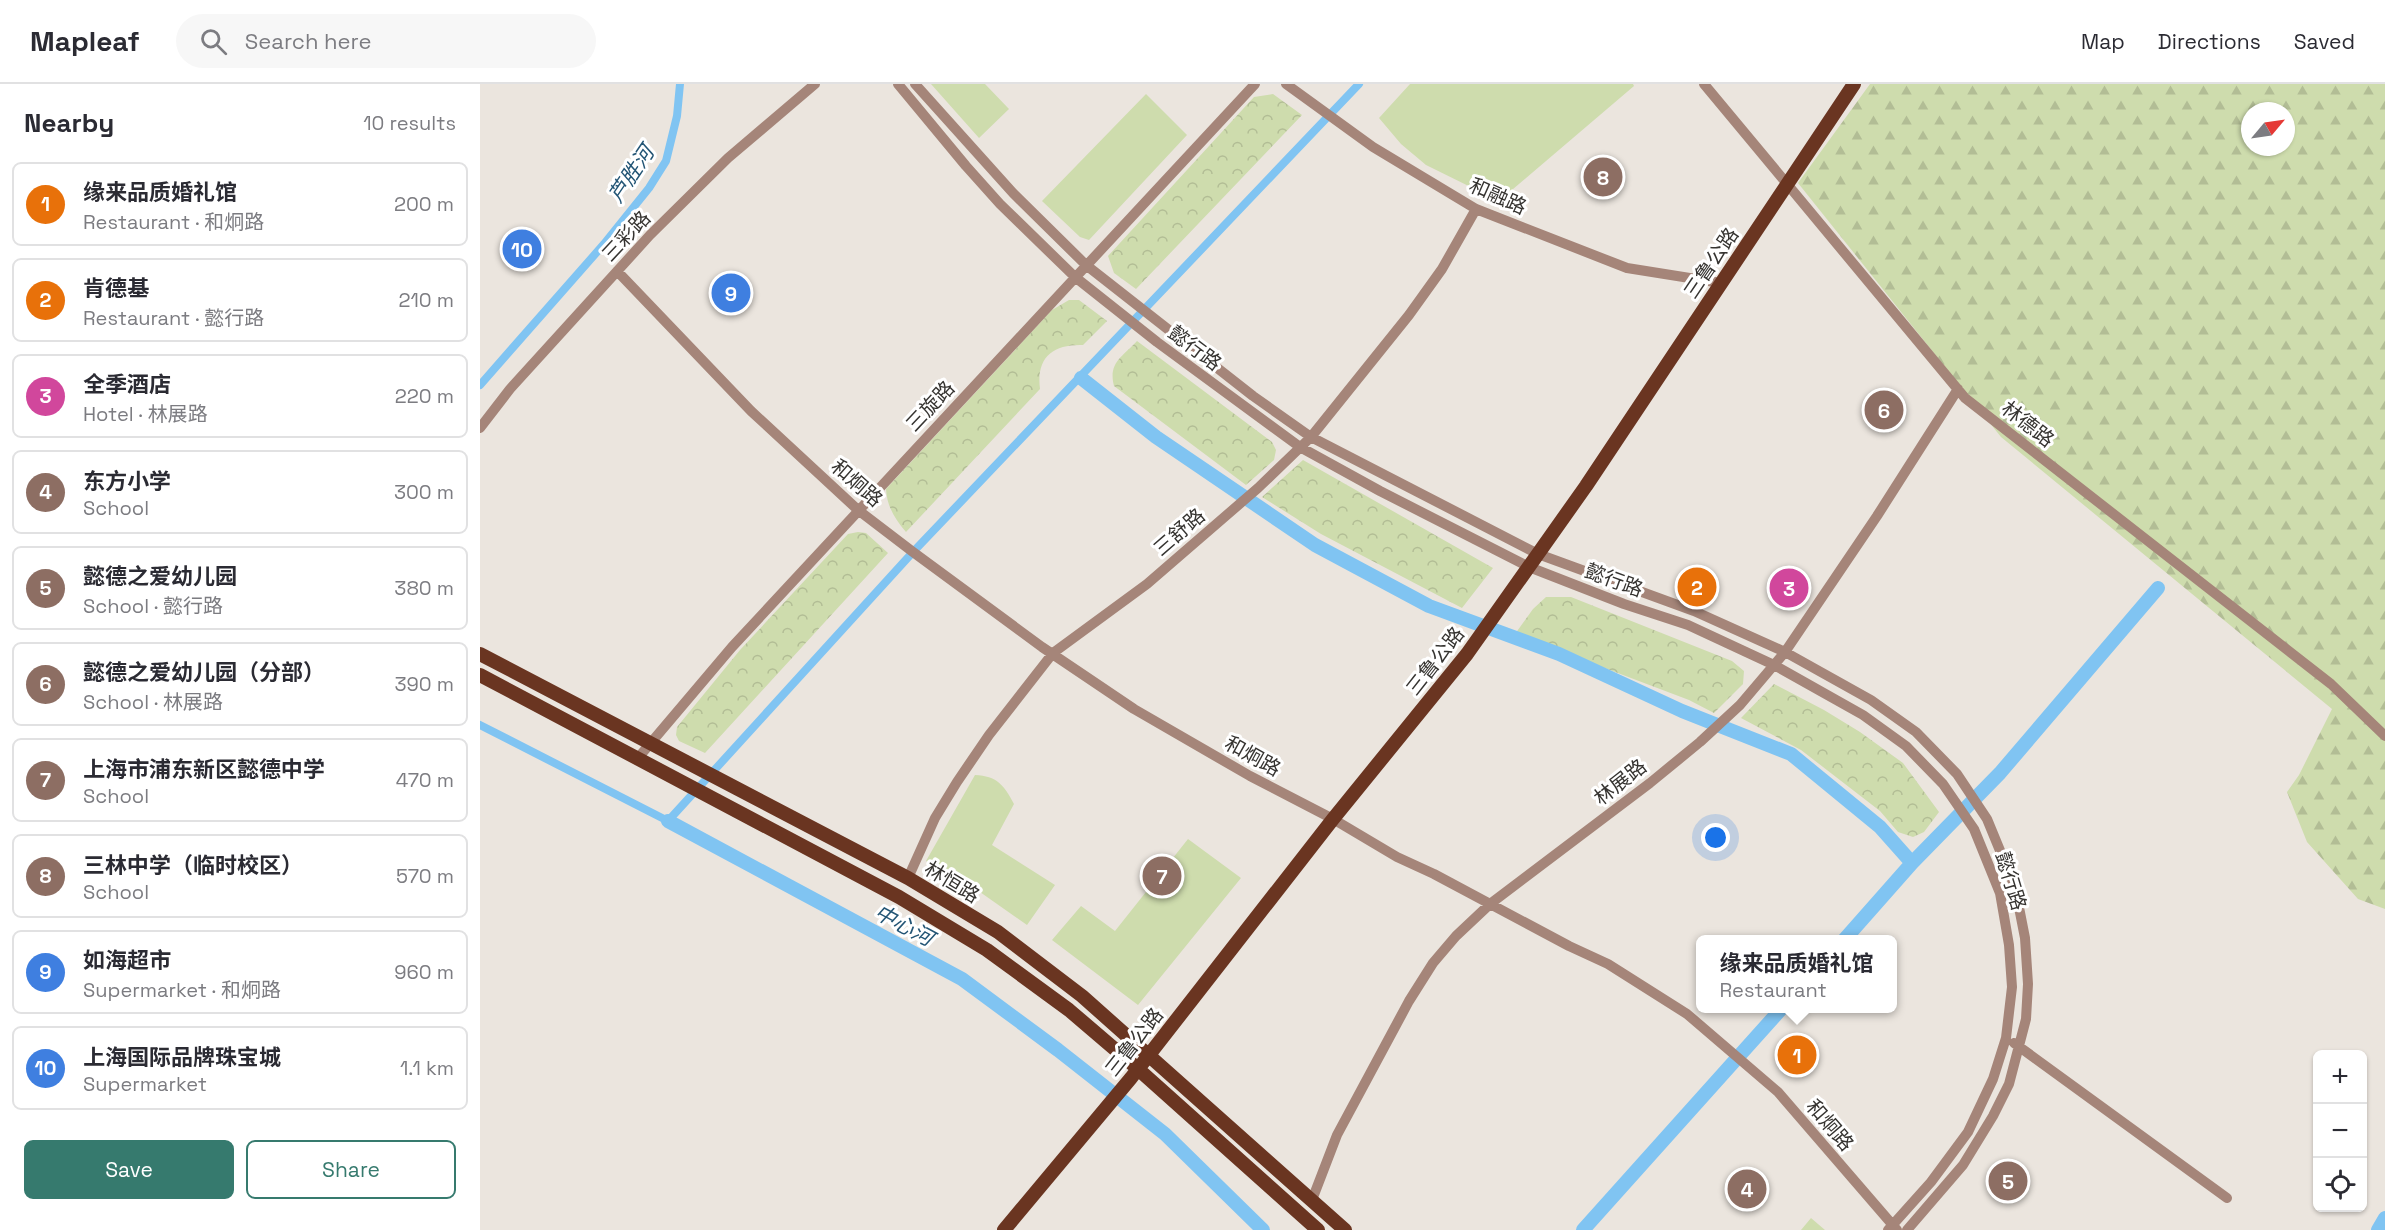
<!DOCTYPE html>
<html lang="en">
<head>
<meta charset="utf-8">
<style>
	body { margin:0; font-family:"Space Grotesk","Noto Sans SC",sans-serif; background:#f7f7f7; color:#2b2b33 }
	.controls { position:absolute; right:18px; bottom:18px; display:grid; overflow:hidden; border-radius:9px; box-shadow:0 2px 4px #0004 }
	.controls button { width:54px; height:54px; display:grid; place-items:center; padding:0; border:0; border-bottom:2px solid #e1e1e2; background:#fff; color:#2b2b33; font:30px sans-serif }
	.compass { position:absolute; left:1761px; top:18px; width:54px; height:54px; border-radius:50%; background:#fff; box-shadow:0 2px 4px #0004; rotate:61deg }
	.you { position:absolute; left:1236px; top:754px; width:21px; height:21px; margin:-15px; border:4px solid #fff; border-radius:50%; background:#1a73e8; box-shadow:0 0 0 9px #1a73e833 }
	.badge { display:grid; place-items:center; width:39px; height:39px; border-radius:50%; background:#367a6e; color:#fff; font-size:20px; font-weight:700 }
	.pin { position:absolute; translate:-50% -50%; border:3px solid #fff; box-shadow:0 2px 6px #0006 }
	.popup { position:absolute; left:1216px; top:851px; width:201px; height:78px; box-sizing:border-box; display:grid; place-content:center; border-radius:9px; background:#fff; filter:drop-shadow(0 2px 4px #0005); font-size:20px; white-space:nowrap; color:#7c7c81 }
	.popup b { font-size:22px; color:#2b2b33 }
	.popup::after { content:''; position:absolute; left:50%; top:100%; margin-left:-12px; border:12px solid transparent; border-top-color:#fff }
	.list { margin:0; padding:0; list-style:none }
	h2 { display:flex; justify-content:space-between; align-items:center; height:78px; margin:0; padding:0 24px; font-size:26px }
	h2 small { font-size:20px; font-weight:400; color:#7c7c81 }
	.list li { display:grid; grid-template-columns:39px 1fr auto; gap:18px; align-items:center; box-sizing:border-box; height:84px; margin:0 12px 12px; padding:0 12px; border:2px solid #e1e1e2; border-radius:9px }
	.list b { display:block; font-size:22px; white-space:nowrap }
	.list p { margin:0; font-size:20px; white-space:nowrap; color:#7c7c81 }
	.list em { font-size:20px; font-style:normal; color:#7c7c81 }
	.actions { display:flex; gap:12px; padding:18px 24px }
	.actions a { flex:1; padding:14px 0; border:2px solid #367a6e; border-radius:9px; text-align:center; font-size:21px; color:#367a6e }
	.actions .main { background:#367a6e; color:#fff }
	.icon { flex:none; width:33px; height:33px; fill:none; stroke:currentColor; stroke-width:2; stroke-linecap:round; stroke-linejoin:round }
	.map { position:relative; flex:none; width:1905px; height:1146px; overflow:hidden }
	header { display:flex; align-items:center; gap:36px; box-sizing:border-box; height:84px; padding:0 30px; background:#fff; border-bottom:2px solid #e1e1e2 }
	header strong { font-size:28px }
	nav { display:flex; gap:33px; margin-inline-start:auto; font-size:21px }
	.search { width:420px; height:54px; background:#f7f7f7; display:flex; align-items:center; gap:15px; box-sizing:border-box; padding:0 21px; border-radius:33px; color:#7c7c81; font-size:22px }
	main { display:flex }
	aside { flex:1; background:#fff }
	.map>svg:first-child { display:block }
	.forest { fill:url(#forest-firs); fill-rule:evenodd }
	.park { fill:url(#park-crowns) }
	.pitch { fill:#cedcad }
	.lines { fill:none; stroke-linecap:round; stroke-linejoin:round }
	.canal { stroke:#80c4f2; stroke-width:8 }
	.river { stroke:#80c4f2; stroke-width:14 }
	.minor { stroke:#a58579; stroke-width:10 }
	.major { stroke:#6a3521; stroke-width:14 }
	.labels { text-anchor:middle; dominant-baseline:central; stroke-width:6; stroke-linejoin:round; paint-order:stroke }
	.street-label { font-size:20px; fill:#363431; stroke:#fff }
	.water-label { font-size:21px; font-style:italic; fill:#235575; stroke:#fff }
</style>
</head>
<body>
<header>
<strong>Mapleaf</strong>
<div class="search"><svg class="icon" aria-label="search" viewBox="0 0 24 24"><circle cx="10" cy="10" r="6"/><path d="M15 15l6 6"/></svg>Search here</div>
<nav><a>Map</a><a>Directions</a><a>Saved</a></nav>
</header>
<main>
<aside>
<h2>Nearby<small>10 results</small></h2>
<ul class="list">
<li><span class="badge" style="background:#e8710a">1</span><div><b>缘来品质婚礼馆</b><p>Restaurant · 和炯路</p></div><em>200 m</em></li>
<li><span class="badge" style="background:#e8710a">2</span><div><b>肯德基</b><p>Restaurant · 懿行路</p></div><em>210 m</em></li>
<li><span class="badge" style="background:#d1479c">3</span><div><b>全季酒店</b><p>Hotel · 林展路</p></div><em>220 m</em></li>
<li><span class="badge" style="background:#8d6e63">4</span><div><b>东方小学</b><p>School</p></div><em>300 m</em></li>
<li><span class="badge" style="background:#8d6e63">5</span><div><b>懿德之爱幼儿园</b><p>School · 懿行路</p></div><em>380 m</em></li>
<li><span class="badge" style="background:#8d6e63">6</span><div><b>懿德之爱幼儿园（分部）</b><p>School · 林展路</p></div><em>390 m</em></li>
<li><span class="badge" style="background:#8d6e63">7</span><div><b>上海市浦东新区懿德中学</b><p>School</p></div><em>470 m</em></li>
<li><span class="badge" style="background:#8d6e63">8</span><div><b>三林中学（临时校区）</b><p>School</p></div><em>570 m</em></li>
<li><span class="badge" style="background:#3f7fe0">9</span><div><b>如海超市</b><p>Supermarket · 和炯路</p></div><em>960 m</em></li>
<li><span class="badge" style="background:#3f7fe0">10</span><div><b>上海国际品牌珠宝城</b><p>Supermarket</p></div><em>1.1 km</em></li>
</ul>
<div class="actions"><a class="main">Save</a><a>Share</a></div>
</aside>
<div class="map">
<svg width="1905" height="1146" viewBox="0 0 1905 1146">
	<defs>
		<pattern id="forest-firs" width="22" height="20" patternUnits="userSpaceOnUse" patternTransform="scale(1.5)"><rect width="22" height="20" fill="#cedcad"/><path d="M5 1l3.5 6h-7zM16 11l3.5 6h-7z" fill="#b2bd95"/></pattern>
		<pattern id="park-crowns" width="20" height="18" patternUnits="userSpaceOnUse" patternTransform="scale(1.5)"><rect width="20" height="18" fill="#cedcad"/><path d="M2 6a3 3 0 1 1 6 0M12 15a3 3 0 1 1 6 0" fill="none" stroke="#b2bd95"/></pattern>
	</defs>
	<rect width="100%" height="100%" fill="#ebe5de"/>
	<path class="forest" d="M1390,0H1905V825L1878,815L1827,758L1807,708L1819,691L1852,625L1521,353L1318,99ZM1770,27H1806V63H1770Z"/>
	<path class="park" d="M793,10L822,31L656,205L634,189L628,172L774,13Z
		M589,216H599L627,237L603,261C573,260 556,273 560,305L426,448C415,435 407,423 406,405L572,226Z
		M657,257L792,358L796,366L794,376L766,401L634,302C628,279 642,273 657,257Z
		M823,376L1013,484L982,524L841,450L782,413Z
		M378,448L386,449L408,469L225,669L199,657L196,651L197,643L260,566L368,450Z
		M1066,513H1091L1252,577L1264,587L1263,600L1234,629L1209,616L1035,550L1053,525Z
		M1294,600L1344,626L1380,648L1423,679L1459,728L1444,748L1433,753L1418,748L1400,727L1321,666L1261,634Z"/>
	<path class="pitch" d="M451,0H505L529,25L499,54Z
		M930,0H1153L1154,2L1019,117L946,81L921,60L899,34Z
		M666,10L707,51L609,156L600,153L562,117Z
		M495,691C517,692 524,701 534,720L512,761L575,801L547,841L490,801L446,777Z
		M708,755L761,794L658,921L572,856L601,822L635,847Z
		M1331,1134L1345,1146H1321Z"/>
	<g class="lines">
		<path class="canal" d="M0,301L124,160L169,104L186,77L197,32L200,0
			M0,641L188,737L433,468L879,0"/>
		<path class="river" d="M601,294L676,353L835,461L949,522L1079,570L1202,627L1311,670L1400,743L1432,779
			M188,737L482,895L578,966L685,1050L783,1146
			M1364,856L1432,779L1520,689L1678,504
			M1103,1146L1302,924
			M1898,1146L1905,1134"/>
		<path class="minor" d="M418,0L486,82L520,120L595,193L677,258L820,363L900,407L1049,483L1144,520L1208,541L1294,581L1383,631L1426,662L1463,700L1494,745L1520,809L1529,861L1532,903L1526,954L1513,995L1488,1048L1451,1098L1408,1146
			M435,0L533,109L606,181L773,312L831,353L1058,470L1214,527L1305,568L1391,616L1436,648L1477,690L1507,735L1535,803L1545,854L1548,900L1546,935L1529,1000L1513,1032L1483,1081L1427,1146
			M806,0L893,63L996,125L1147,184L1241,199
			M1224,0L1485,314L1851,600L1905,652
			M137,187L271,327L378,426L433,468L562,563L654,625L770,692L853,735L917,773L954,790L1089,862L1128,880L1207,930L1298,1008L1417,1146
			M0,344L30,305L170,151L248,74L335,0
			M158,674L252,563L775,0
			M428,794L455,734L477,698L509,651L573,569L667,500L778,404L831,353L929,231L962,185L996,125
			M1534,959L1747,1114
			M832,1116L857,1051L929,917L953,879L976,852L1010,820L1170,699L1220,658L1260,621L1305,568L1397,432L1478,305"/>
		<path class="major" d="M0,570L428,794L518,848L602,912L865,1146
			M0,591L419,813L507,866L589,926L658,985L838,1146
			M524,1146L651,994L853,735L987,570L1106,402L1374,0"/>
	</g>
	<g class="labels">
		<g class="street-label">
			<text transform="translate(1018 112) rotate(24)">和融路</text>
			<text transform="translate(146 152) rotate(-47)">三彩路</text>
			<text transform="translate(1231 179) rotate(-56)">三鲁公路</text>
			<text transform="translate(715 264) rotate(37)">懿行路</text>
			<text transform="translate(450 322) rotate(-47)">三旋路</text>
			<text transform="translate(1548 340) rotate(38)">林德路</text>
			<text transform="translate(377 399) rotate(41)">和炯路</text>
			<text transform="translate(699 448) rotate(-41)">三舒路</text>
			<text transform="translate(1134 496) rotate(20)">懿行路</text>
			<text transform="translate(955 577) rotate(-52)">三鲁公路</text>
			<text transform="translate(773 672) rotate(29)">和炯路</text>
			<text transform="translate(1140 698) rotate(-38)">林展路</text>
			<text transform="translate(1531 797) rotate(73)">懿行路</text>
			<text transform="translate(472 798) rotate(31)">林恒路</text>
			<text transform="translate(654 958) rotate(-52)">三鲁公路</text>
			<text transform="translate(1350 1041) rotate(49)">和炯路</text>
		</g>
		<g class="water-label">
			<text transform="translate(151 90) rotate(-56)">芦胜河</text>
			<text transform="translate(424 841) rotate(28)">中心河</text>
		</g>
	</g>
</svg>
<div class="controls">
<button>+</button>
<button>−</button>
<button><svg class="icon" aria-label="locate" viewBox="0 0 24 24"><circle cx="12" cy="12" r="6"/><path d="M12 2v4M12 18v4M2 12h4M18 12h4"/></svg></button>
</div>
<svg class="compass" viewBox="-18 -18 36 36"><path d="M0-13l5 13h-10z" fill="#e53935"/><path d="M0 13l5-13h-10z" fill="#7c7c81"/></svg>
<div class="you"></div>
<div class="pin badge" style="left:1317px;top:971px;background:#e8710a">1</div>
<div class="popup"><b>缘来品质婚礼馆</b>Restaurant</div>
<div class="pin badge" style="left:1217px;top:503px;background:#e8710a">2</div>
<div class="pin badge" style="left:1309px;top:504px;background:#d1479c">3</div>
<div class="pin badge" style="left:1267px;top:1105px;background:#8d6e63">4</div>
<div class="pin badge" style="left:1528px;top:1097px;background:#8d6e63">5</div>
<div class="pin badge" style="left:1404px;top:326px;background:#8d6e63">6</div>
<div class="pin badge" style="left:682px;top:792px;background:#8d6e63">7</div>
<div class="pin badge" style="left:1123px;top:93px;background:#8d6e63">8</div>
<div class="pin badge" style="left:251px;top:209px;background:#3f7fe0">9</div>
<div class="pin badge" style="left:42px;top:165px;background:#3f7fe0">10</div>
</div>
</main>
</body>
</html>
